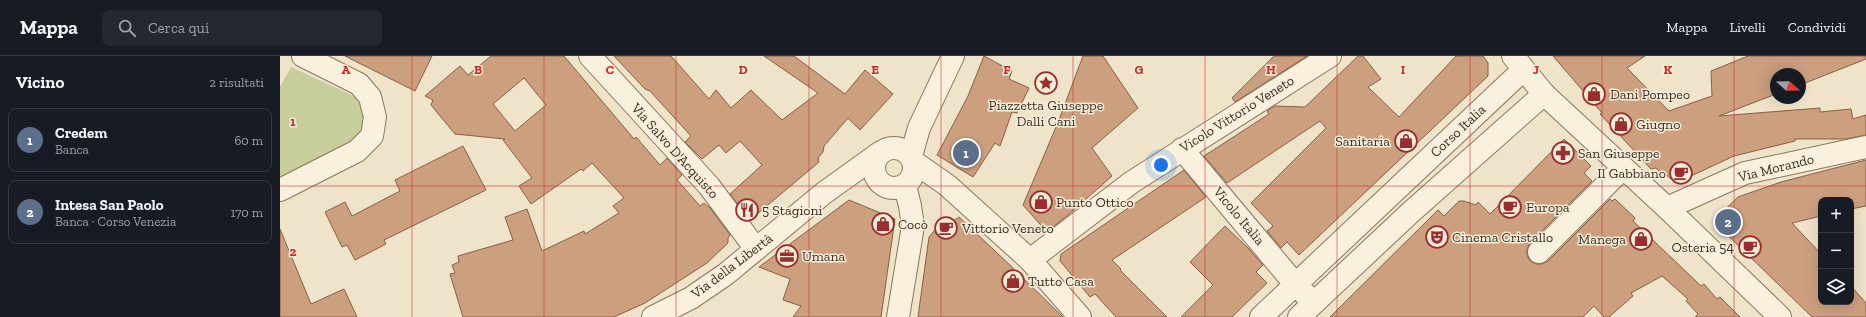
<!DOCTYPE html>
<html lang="it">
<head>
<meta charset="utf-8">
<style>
	body { margin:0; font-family:"Zilla Slab",serif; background:#242831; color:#f1f3f6 }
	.controls { position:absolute; right:12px; bottom:12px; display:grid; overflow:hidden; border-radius:8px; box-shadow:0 4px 16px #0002 }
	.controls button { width:36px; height:36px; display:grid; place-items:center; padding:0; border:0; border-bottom:1px solid #363941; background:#171b24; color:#f1f3f6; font:20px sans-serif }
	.compass { position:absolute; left:1490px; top:12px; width:36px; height:36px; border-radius:50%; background:#171b24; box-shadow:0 4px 16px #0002; rotate:110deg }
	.you { position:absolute; left:881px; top:109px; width:14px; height:14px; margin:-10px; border:3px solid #fff; border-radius:50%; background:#1a73e8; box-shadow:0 0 0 6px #1a73e833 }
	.badge { display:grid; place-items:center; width:26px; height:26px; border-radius:50%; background:#0f766e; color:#fff; font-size:13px; font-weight:700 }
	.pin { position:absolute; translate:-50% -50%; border:2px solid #fff; box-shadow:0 1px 4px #0006 }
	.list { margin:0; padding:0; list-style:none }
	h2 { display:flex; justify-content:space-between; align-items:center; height:52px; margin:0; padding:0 16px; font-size:17px }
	h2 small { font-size:13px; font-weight:400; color:#9ea1a6 }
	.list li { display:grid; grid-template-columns:26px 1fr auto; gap:12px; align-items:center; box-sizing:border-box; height:64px; margin:0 8px 8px; padding:0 8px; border:1px solid #363941; border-radius:8px }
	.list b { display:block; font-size:15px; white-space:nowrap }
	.list p { margin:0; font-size:13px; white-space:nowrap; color:#9ea1a6 }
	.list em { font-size:13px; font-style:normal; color:#9ea1a6 }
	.icon { flex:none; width:22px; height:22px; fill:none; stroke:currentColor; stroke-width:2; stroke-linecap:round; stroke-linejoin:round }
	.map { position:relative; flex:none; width:1586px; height:261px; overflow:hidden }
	header { display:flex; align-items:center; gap:24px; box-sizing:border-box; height:56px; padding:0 20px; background:#171b24; border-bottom:1px solid #363941 }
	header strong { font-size:19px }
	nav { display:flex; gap:22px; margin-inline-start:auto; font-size:14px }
	.search { width:280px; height:36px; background:#242831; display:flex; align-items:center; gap:10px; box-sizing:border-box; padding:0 14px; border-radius:8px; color:#9ea1a6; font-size:15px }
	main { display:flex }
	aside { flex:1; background:#171b24 }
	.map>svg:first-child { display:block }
	.green { fill:#c8cd9c }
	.building { fill:#cc9f7f; stroke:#8a5f43; fill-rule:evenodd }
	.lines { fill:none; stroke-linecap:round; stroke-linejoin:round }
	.minor-casing { stroke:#8b765d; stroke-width:24 }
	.tertiary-casing { stroke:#8b765d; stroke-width:24 }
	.minor { stroke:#f9f0dd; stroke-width:22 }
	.tertiary { stroke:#f9f0dd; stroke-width:22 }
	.grid { fill:none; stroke:#d62828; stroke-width:1; stroke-opacity:0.55 }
	.labels { text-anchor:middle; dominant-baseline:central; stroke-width:3; stroke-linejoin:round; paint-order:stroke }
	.poi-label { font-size:14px; fill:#3c2e21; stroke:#f6edd9; text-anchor:start }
	.street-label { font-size:14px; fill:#3c2e21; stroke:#f6edd9 }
	.grid-label { font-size:13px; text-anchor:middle; font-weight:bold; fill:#d62828; stroke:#f6edd9; stroke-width:3; stroke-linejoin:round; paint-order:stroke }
</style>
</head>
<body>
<header>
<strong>Mappa</strong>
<div class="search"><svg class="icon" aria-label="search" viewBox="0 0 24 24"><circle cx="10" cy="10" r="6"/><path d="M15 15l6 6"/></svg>Cerca qui</div>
<nav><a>Mappa</a><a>Livelli</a><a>Condividi</a></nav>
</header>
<main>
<aside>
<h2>Vicino<small>2 risultati</small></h2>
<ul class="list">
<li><span class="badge" style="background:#5c6f8a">1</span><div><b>Credem</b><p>Banca</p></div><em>60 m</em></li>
<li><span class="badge" style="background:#5c6f8a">2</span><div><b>Intesa San Paolo</b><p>Banca · Corso Venezia</p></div><em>170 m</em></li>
</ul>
</aside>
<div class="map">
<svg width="1586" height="261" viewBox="0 0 1586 261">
	<rect width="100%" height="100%" fill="#efe3c9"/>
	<path class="green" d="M11,11L76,41C85,51 90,63 83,77C75,92 17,116 0,125V31Z"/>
	<path class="building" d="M65,0H152L135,35Z
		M211,0H284L354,83L356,81L380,109L387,102L402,119L397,124L420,150L424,147L430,152L450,179L448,182V187L427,207L365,247L334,261H183L170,218L175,217L172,209L179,206L178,200L233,184L225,161L247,153L262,195L304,175L305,178L339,157L333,150L344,142L312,107L303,115L301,113L251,148L239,130L252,122L223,84L225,83L175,78L151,49L153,44L145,40L180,10L188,19ZM244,22L266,49L235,75L213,48Z
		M334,0H391L429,43L436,34L451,52L471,34L502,64L538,37L484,0H514L565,38L585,14L613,38L580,74L568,62L544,90L543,96L538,102L539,106L470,164L450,138L482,109L460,85L446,97L439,89L422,103L405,86L411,80L370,35L365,33Z
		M704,0L732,15L729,23L749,32L737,57L732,56L720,90L715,87L693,121L657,99L688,40Z
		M803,0H823L858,52L812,92L832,120L789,158L767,176L743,149L779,64Z
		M994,0H1027L955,46L952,42Z
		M1078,0H1083L1101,23L1088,31L1119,61L1176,0H1203L1208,7V20L1019,199L1007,186L1001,192L987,175L993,170L971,147L1046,72L1040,65L947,127L924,100L989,58L987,55L995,50L1025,51Z
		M1273,0H1365L1347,12L1389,55L1432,40L1431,15L1468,0H1586V3L1520,29V18H1496V38L1439,60L1540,52V56L1571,53L1573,63L1586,59V79L1566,83H1515V85L1454,100L1396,127L1384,117L1382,118L1376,112L1371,113L1320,58L1322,57Z
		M1284,83L1311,110L1304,117L1312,125L1250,187L1247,193V199L1250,205L1256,208H1262L1268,205L1330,143L1332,145L1335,143L1355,162L1353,165L1421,230L1424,228L1437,243L1440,241L1460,261H1415L1418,258L1406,245L1408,243L1382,220L1351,237L1353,240L1329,261H1324L1314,250L1303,261H1050L1158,154L1164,160L1179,145H1184L1196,149L1198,146L1210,158Z
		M183,90L206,134L104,184L106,188L75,204L67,189L62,191L45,156L65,146L72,160L120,135L115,124Z
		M1586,104V150L1571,153V144H1541V160L1512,167L1541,198V246H1571V230L1586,247V261H1532L1433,165L1458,141L1501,126Z
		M904,114L926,141L832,204L841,213L840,214L887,261H836L815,238L810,241L780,205L781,198Z
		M569,144L615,163L601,261H513L521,250L503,244L510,223L479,211Z
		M679,161L732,211L742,224L744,223L783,261H638L649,181L664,163L672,166Z
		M945,170L969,193L983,209L976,216L987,227L952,261H901L933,229L910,206Z
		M0,173L31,248L64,233L77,261H0Z"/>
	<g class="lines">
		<g class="minor-casing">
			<path id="minor" d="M310,0L429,130L476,193
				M902,93L1015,228L1026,239
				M634,106L667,129L750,204L800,261
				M0,134L77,95L92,80L95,61L90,41L79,28L23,0
				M1387,152L1465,117L1586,91
				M1259,196L1343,112
				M750,204L852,126L1050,0
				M981,261L1243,14
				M1019,261L1131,156L1264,38"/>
		</g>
		<g class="tertiary-casing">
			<path id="tertiary" d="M1233,0L1264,38L1387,152L1500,261
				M594 112a20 20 0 1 1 40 0a20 20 0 1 1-40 0Z
				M631,100L639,72L673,0
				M373,261L411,242L446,218L544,137L601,96
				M618,261L633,170L630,150L625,130"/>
		</g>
		<use href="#minor" class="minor"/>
		<use href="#tertiary" class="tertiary"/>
	</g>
	<path class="grid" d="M132,0V261M264,0V261M396,0V261M529,0V261M661,0V261M793,0V261M925,0V261M1057,0V261M1190,0V261M1322,0V261M1454,0V261M0,130H1586"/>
	<defs>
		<g id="sight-ring" transform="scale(1.15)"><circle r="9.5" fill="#f6edd9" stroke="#9a2d2e" stroke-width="1.5"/><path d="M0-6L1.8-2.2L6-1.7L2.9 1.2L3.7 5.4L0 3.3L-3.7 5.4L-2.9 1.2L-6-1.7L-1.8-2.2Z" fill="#9a2d2e"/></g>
		<g id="shop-ring" transform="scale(1.15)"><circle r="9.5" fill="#f6edd9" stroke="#9a2d2e" stroke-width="1.5"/><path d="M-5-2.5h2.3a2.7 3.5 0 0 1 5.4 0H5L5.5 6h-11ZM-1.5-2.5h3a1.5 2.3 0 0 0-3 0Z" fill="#9a2d2e"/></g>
		<g id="pharmacy-ring" transform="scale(1.15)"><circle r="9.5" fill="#f6edd9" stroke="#9a2d2e" stroke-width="1.5"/><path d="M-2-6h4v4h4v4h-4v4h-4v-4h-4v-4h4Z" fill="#9a2d2e"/></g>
		<g id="cafe-ring" transform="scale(1.15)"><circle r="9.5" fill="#f6edd9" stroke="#9a2d2e" stroke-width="1.5"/><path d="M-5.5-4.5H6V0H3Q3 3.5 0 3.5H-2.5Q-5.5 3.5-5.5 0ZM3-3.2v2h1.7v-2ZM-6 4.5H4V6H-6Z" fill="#9a2d2e"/></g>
		<g id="restaurant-ring" transform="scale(1.15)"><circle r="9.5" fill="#f6edd9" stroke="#9a2d2e" stroke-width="1.5"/><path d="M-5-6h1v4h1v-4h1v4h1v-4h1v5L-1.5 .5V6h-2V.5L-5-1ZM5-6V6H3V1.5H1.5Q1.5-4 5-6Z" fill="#9a2d2e"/></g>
		<g id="theatre-ring" transform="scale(1.15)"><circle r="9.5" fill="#f6edd9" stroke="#9a2d2e" stroke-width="1.5"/><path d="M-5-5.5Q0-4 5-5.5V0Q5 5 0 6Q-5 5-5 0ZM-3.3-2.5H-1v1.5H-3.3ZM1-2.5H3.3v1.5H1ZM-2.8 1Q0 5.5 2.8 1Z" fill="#9a2d2e"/></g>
		<g id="office-ring" transform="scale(1.15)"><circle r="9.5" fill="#f6edd9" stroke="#9a2d2e" stroke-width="1.5"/><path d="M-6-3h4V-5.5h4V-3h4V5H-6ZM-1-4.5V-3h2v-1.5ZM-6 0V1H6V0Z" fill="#9a2d2e"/></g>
	</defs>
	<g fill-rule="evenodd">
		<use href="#sight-ring" x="766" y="27"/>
		<use href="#shop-ring" x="1314" y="38"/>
		<use href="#shop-ring" x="1341" y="68"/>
		<use href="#shop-ring" x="1126" y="85"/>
		<use href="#pharmacy-ring" x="1283" y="97"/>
		<use href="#cafe-ring" x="1401" y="117"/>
		<use href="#shop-ring" x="761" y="146"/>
		<use href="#cafe-ring" x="1230" y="151"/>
		<use href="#restaurant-ring" x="467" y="154"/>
		<use href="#shop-ring" x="603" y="168"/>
		<use href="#cafe-ring" x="666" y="172"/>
		<use href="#theatre-ring" x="1157" y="181"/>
		<use href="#shop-ring" x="1361" y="183"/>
		<use href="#cafe-ring" x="1470" y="191"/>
		<use href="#office-ring" x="507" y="200"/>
		<use href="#shop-ring" x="733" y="225"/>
	</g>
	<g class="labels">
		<g class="poi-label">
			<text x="1330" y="38">Dani Pompeo</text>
			<text x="766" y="49" text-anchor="middle">Piazzetta Giuseppe<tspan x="766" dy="16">Dalli Cani</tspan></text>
			<text x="1356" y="68">Giugno</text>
			<text x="1110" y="85" text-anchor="end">Sanitaria</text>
			<text x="1298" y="97">San Giuseppe</text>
			<text x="1386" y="117" text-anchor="end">Il Gabbiano</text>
			<text x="776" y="146">Punto Ottico</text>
			<text x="1246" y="151">Europa</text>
			<text x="482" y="154">5 Stagioni</text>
			<text x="618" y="168">Cocò</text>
			<text x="682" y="172">Vittorio Veneto</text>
			<text x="1172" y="181">Cinema Cristallo</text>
			<text x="1346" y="183" text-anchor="end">Manega</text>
			<text x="1454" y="191" text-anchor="end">Osteria 54</text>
			<text x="522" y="200">Umana</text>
			<text x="748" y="225">Tutto Casa</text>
		</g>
		<g class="street-label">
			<text transform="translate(957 58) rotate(-32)">Vicolo Vittorio Veneto</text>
			<text transform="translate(1178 75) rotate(-43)">Corso Italia</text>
			<text transform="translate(395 95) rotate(48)">Via Salvo D'Acquisto</text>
			<text transform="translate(1496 112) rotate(-14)">Via Morando</text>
			<text transform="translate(959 160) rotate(50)">Vicolo Italia</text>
			<text transform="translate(452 210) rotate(-37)">Via della Libertà</text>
		</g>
	</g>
	<g class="grid-label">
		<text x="66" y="18">A</text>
		<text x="198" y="18">B</text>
		<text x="330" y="18">C</text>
		<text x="463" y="18">D</text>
		<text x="595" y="18">E</text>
		<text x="727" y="18">F</text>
		<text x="859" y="18">G</text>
		<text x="991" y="18">H</text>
		<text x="1123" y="18">I</text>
		<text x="1256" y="18">J</text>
		<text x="1388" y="18">K</text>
		<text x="13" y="70">1</text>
		<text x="13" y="200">2</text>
	</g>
</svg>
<div class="controls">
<button>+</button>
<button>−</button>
<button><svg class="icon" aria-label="layers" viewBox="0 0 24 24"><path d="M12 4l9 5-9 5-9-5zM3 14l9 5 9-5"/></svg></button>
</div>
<svg class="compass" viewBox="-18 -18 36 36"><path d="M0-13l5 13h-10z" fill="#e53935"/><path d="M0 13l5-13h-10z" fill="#9ea1a6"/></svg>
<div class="you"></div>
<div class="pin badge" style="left:686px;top:97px;background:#5c6f8a">1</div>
<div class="pin badge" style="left:1448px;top:166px;background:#5c6f8a">2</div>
</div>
</main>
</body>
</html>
